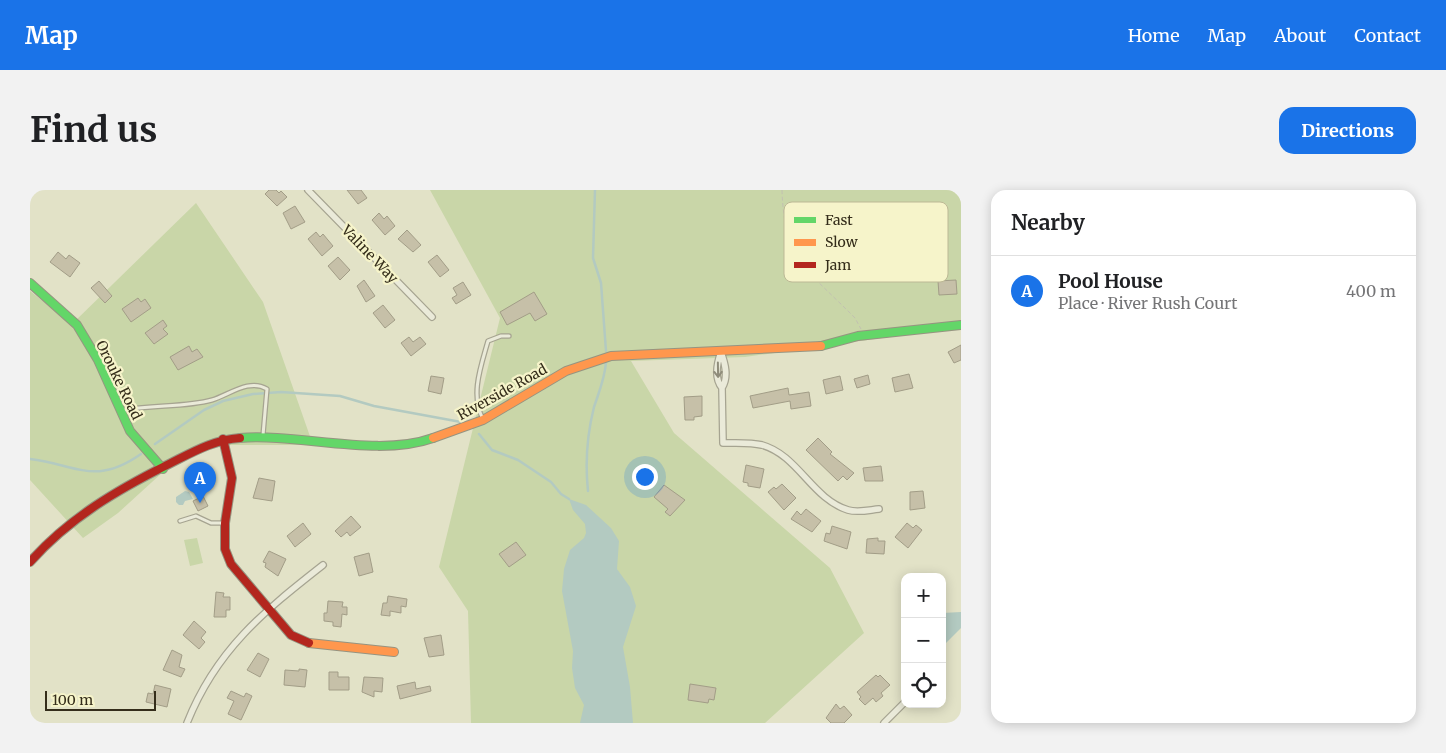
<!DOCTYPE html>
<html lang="en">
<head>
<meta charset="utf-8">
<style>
	body { margin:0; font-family:Merriweather,serif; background:#f2f2f2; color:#202124 }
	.controls { position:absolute; right:15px; bottom:15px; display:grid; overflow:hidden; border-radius:10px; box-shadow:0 2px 12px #0003 }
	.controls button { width:45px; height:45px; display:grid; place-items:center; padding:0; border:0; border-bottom:1px solid #e0e0e0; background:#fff; color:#202124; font:25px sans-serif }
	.scale { position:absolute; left:15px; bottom:12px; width:111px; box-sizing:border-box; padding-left:5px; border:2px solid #342d1a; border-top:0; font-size:14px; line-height:18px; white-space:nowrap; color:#342d1a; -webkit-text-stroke:4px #f6f4ca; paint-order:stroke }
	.you { position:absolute; left:614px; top:286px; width:18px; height:18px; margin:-12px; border:4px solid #fff; border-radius:50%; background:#1a73e8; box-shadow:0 0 0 8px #1a73e833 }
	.badge { display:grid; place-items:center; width:32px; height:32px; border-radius:50%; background:#1a73e8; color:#fff; font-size:16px; font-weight:700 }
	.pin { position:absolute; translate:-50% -41px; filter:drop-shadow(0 1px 2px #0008) }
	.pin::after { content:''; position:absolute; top:26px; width:18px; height:15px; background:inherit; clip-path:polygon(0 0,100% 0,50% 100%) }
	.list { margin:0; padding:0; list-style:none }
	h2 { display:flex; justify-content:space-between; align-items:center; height:65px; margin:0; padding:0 20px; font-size:21px }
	h2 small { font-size:16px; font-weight:400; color:#757577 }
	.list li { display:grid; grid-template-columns:32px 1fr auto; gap:15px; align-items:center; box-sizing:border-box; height:70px; padding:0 20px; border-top:1px solid #e0e0e0 }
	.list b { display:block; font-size:19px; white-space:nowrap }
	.list p { margin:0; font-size:16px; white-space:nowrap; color:#757577 }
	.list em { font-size:16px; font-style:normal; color:#757577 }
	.icon { flex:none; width:28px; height:28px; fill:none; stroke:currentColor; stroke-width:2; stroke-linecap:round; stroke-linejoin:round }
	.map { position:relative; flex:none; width:931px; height:533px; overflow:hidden; border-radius:15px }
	header { display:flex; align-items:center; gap:30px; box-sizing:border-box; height:70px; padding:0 25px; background:#1a73e8; color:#fff }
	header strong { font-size:24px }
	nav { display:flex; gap:28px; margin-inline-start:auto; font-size:18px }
	.intro { display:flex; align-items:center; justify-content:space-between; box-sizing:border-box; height:120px; padding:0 30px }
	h1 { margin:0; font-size:35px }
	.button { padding:12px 22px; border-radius:15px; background:#1a73e8; color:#fff; font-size:18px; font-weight:700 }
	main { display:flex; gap:30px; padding:0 30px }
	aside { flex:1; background:#fff; border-radius:15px; box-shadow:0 2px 12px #0003 }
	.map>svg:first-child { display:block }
	.green { fill:#c9d6a8 }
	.water { fill:#b3cac1 }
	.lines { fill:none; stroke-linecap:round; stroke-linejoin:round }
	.stream { stroke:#b3cac1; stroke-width:2.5 }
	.building { fill:#c6c0a8; stroke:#a29d87 }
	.lane-casing { stroke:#a6a491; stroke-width:5.5 }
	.street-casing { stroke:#a6a491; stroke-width:8 }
	.fast-casing { stroke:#969481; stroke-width:10 }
	.slow-casing { stroke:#969481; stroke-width:10 }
	.jam-casing { stroke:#969481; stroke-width:10 }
	.path { stroke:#c2c1b1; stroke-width:1; stroke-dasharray:4 2.5; stroke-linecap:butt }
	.lane { stroke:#eaead9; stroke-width:3 }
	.street { stroke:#eaead9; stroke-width:5.5 }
	.fast { stroke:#63d668; stroke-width:8 }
	.slow { stroke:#ff974d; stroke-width:8 }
	.jam { stroke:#b3261e; stroke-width:8 }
	.oneway { stroke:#8f8c7a }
	.labels { text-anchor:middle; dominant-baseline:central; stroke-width:4.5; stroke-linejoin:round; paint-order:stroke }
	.street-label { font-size:14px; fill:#342d1a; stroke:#f6f4ca }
	.key { fill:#f6f4ca; stroke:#bcb895; stroke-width:1 }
	.key-label { font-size:14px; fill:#342d1a }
</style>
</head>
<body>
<header>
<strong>Map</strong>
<nav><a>Home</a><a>Map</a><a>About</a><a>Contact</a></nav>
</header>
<div class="intro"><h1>Find us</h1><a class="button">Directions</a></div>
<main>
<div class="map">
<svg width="931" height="533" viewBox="0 0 931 533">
	<rect width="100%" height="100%" fill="#e2e2c7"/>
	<path class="green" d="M400,0H931V137L715,167L601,171L644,243L800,378L834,443L735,533H441L438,421L409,377L470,128Z
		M166,13L233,112L283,255H181L133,282L88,323L53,348L0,290V101L42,134Z
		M167,348L173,373L160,376L154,350Z"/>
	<path class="water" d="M155,301L159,302L163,309L155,311L153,315H149L146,312V307Z
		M539,309L556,315L581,338L589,351L587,379L600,397L606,416L593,457L600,497L603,533H550L554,515L545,498L542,478L543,461L532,401L534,379L540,360L554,348L556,343L555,334L543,320Z
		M931,422V438L912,457V423Z"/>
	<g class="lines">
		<path class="stream" d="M565,0L563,68L571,93L576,161
			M449,244L462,260L488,270L521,292L531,304L539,309
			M125,254L174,220L193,211L223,204L251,202L310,206L344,216L431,232
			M0,269C48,275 65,296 111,264
			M558,301C555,273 557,245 564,217C569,202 575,188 576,172"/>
	</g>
	<path class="building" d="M239,0H246L249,3L251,1L257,7L247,16L235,4Z
		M317,0H331L337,8L328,14Z
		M265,16L275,32L261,39L253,23Z
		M349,23L354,29L357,26L365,36L355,45L342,30Z
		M377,40L391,55L383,62L368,49Z
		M286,42L290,47L293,44L303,56L292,66L278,49Z
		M28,62L36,69L39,65L50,73L40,87L20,72Z
		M407,65L419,80L410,87L398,72Z
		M308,67L320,80L310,90L298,76Z
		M334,90L345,106L336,112L327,96Z
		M926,90L927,104L909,105L908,91Z
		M69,91L82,106L75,113L61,98Z
		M433,92L441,105L426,114L422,108L427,105L423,98Z
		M504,102L517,124L505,131L500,123L477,135L470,122Z
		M108,108L111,112L115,109L121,118L101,132L92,119Z
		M353,115L365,130L355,138L343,123Z
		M133,130L137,136L133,139L138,144L124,154L115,143Z
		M379,147L383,152L390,147L396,154L381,166L371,153Z
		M931,155V170L924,173L918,162Z
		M159,156L162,162L167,159L173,167L148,180L140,167Z
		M879,184L883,198L865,202L862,188Z
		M838,185L840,194L827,198L824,189Z
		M401,186L414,188L411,204L398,201Z
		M810,186L813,200L796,204L793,190Z
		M758,198L759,205L779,202L781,216L761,219L760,211L723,218L720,206Z
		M672,206V226L664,227V230H655L654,207Z
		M788,248L802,262L800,264L824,283L817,290L813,286L808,291L776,260Z
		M716,275L734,279L730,298L718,296V293L713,292Z
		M851,276L853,291H835L833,278Z
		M229,288L245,291L242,311L223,308Z
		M752,294L766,308L754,320L738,302L744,297L746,299Z
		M634,295L655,310L640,326L635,322L638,319L624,307Z
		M893,301L895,318L880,320V302Z
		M173,306L178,316L168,321L163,311Z
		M776,319L791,331L782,342L761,329L767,321L771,325Z
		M321,326L331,337L320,346L317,342L311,347L305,341Z
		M273,333L281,344L265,357L257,346Z
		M877,333L883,338L886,335L892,340L878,358L865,347Z
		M802,336L821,342L817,359L794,351L796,343L800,344Z
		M848,348V351H855L854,364L836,363L837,349Z
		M486,352L496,365L479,377L469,364Z
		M239,361L256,369L248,386L235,377L236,373L233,372Z
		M339,363L343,382L329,386L324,367Z
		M186,402L194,403L193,407H200V420H196V427H184Z
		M358,406L377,409L376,417L371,416V423L360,421V426L351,425L353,413H357Z
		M298,411L313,412L312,417H317V425L312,424L311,437L303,436V432L294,431V423H297Z
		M164,431L176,442L171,448L175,452L169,459L153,445Z
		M411,445L414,465L399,467L394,448Z
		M142,460L152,465L149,477L155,479L151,487L133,480Z
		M228,463L239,469L230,487L217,480Z
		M269,479L277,480L275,497L254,495L255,480L269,481Z
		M299,482H308V487H319V500H299Z
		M846,485L848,487L850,485L860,495L851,503L853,506L846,512L843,508L835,515L829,509L831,507L827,502Z
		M334,487L353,488L352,502L344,501V507L332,502Z
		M385,492L386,499L400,496L401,501L370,509L367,496Z
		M660,494L686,498L684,510L679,509L678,513L658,510Z
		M125,495L141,499L137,517L116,512L118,503L123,504Z
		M201,501L214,507L216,503L222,506L211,530L198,524L204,511L197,508Z
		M806,514L810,519L814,516L822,525L814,533H801L796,528Z"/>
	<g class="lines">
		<g class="lane-casing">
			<path id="lane" d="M91,221C121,214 153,218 182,210C199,205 219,188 237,199L233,245
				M453,229C440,205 451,176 458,151L471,146H479
				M150,331L166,326L181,333H194"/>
		</g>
		<g class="street-casing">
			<path id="street" d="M278,0L402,127
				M691,162C695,173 699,187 692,198L693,253C706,253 720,252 732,255C768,265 782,309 818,320C828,323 839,320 849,319
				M691,162C687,173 684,188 692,198
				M157,533C186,460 233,422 293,375
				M854,533L875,512"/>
		</g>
		<g class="fast-casing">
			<path id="fast" d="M0,93L47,135L68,170L100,241L133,279
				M791,156L828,146L931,135
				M210,248C269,243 347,268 403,248"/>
		</g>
		<g class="slow-casing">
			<path id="slow" d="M403,248L453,230L536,181L581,166L791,156
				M279,453L364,462"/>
		</g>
		<g class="jam-casing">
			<path id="jam" d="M193,249L202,288L195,333V359L201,374L261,445L279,453
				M0,372C39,328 87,300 139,274C163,262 183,250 210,248"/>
		</g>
		<path class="path" d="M752,0C754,71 779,81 825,128L831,139"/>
		<use href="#lane" class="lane"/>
		<use href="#street" class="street"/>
		<use href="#fast" class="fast"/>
		<use href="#slow" class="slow"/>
		<use href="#jam" class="jam"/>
	</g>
	<defs><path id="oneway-shaft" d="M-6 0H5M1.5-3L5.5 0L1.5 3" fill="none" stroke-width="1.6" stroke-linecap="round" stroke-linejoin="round" transform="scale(1.25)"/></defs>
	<use class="oneway" href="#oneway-shaft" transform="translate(688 180) rotate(89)"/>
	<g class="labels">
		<g class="street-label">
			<text transform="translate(340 64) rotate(46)">Valine Way</text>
			<text transform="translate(89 190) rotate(64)">Orouke Road</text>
			<text transform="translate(472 202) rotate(-29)">Riverside Road</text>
		</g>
	</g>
	<rect x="754" y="12" width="164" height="80" rx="8" class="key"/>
	<rect x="764" y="27" width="22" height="6" fill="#63d668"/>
	<rect x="764" y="49" width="22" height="7" fill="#ff974d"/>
	<rect x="764" y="72" width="22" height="6" fill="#b3261e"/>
	<g class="key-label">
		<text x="795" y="35">Fast</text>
		<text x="795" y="57">Slow</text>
		<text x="795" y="80">Jam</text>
	</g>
</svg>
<div class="controls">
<button>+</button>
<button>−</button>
<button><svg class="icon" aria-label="locate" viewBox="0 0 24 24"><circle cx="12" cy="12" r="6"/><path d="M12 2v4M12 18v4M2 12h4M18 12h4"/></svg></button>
</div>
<div class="scale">100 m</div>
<div class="you"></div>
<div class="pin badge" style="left:170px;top:313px">A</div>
</div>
<aside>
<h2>Nearby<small></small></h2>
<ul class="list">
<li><span class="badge">A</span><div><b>Pool House</b><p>Place · River Rush Court</p></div><em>400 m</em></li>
</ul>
</aside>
</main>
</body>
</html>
